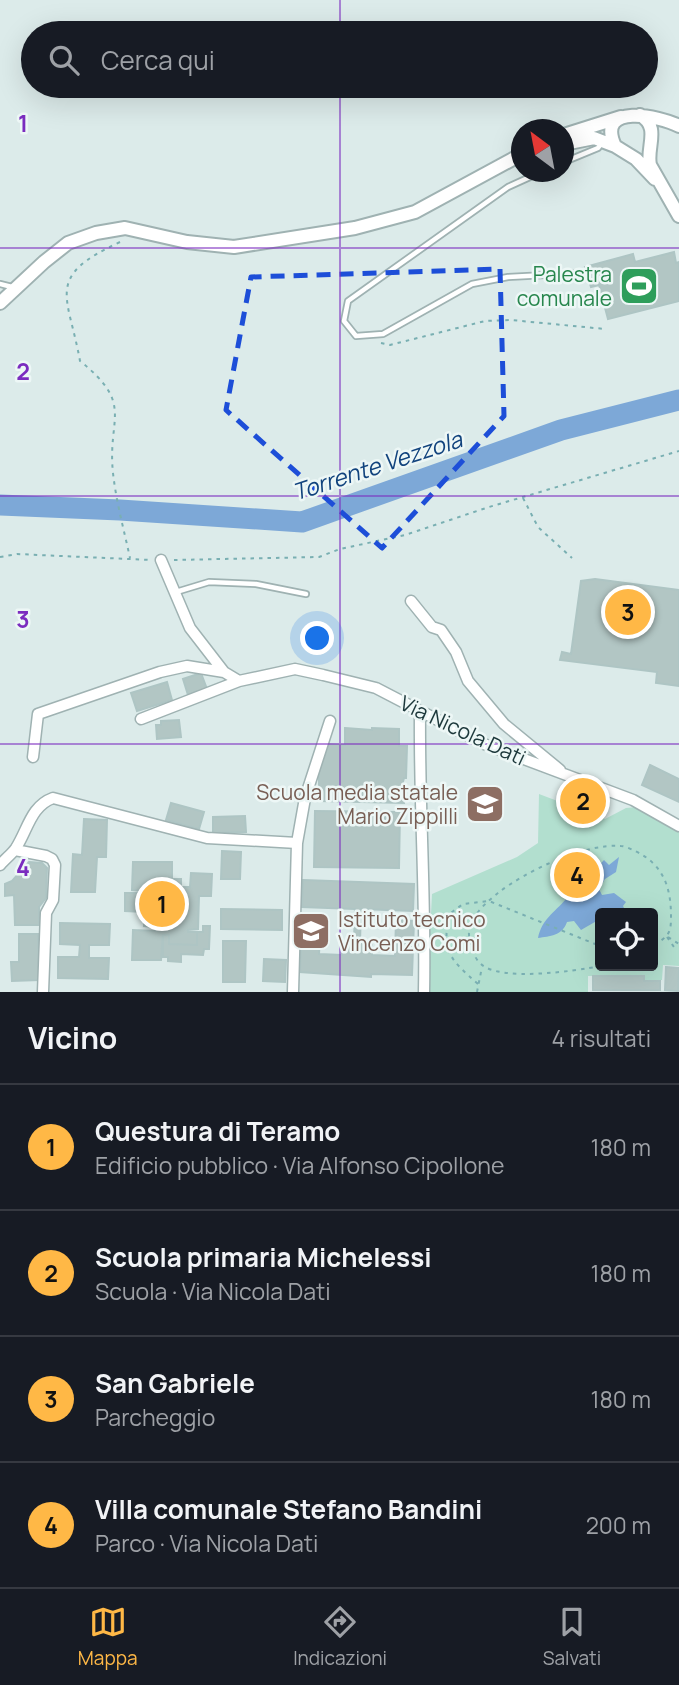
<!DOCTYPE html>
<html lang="it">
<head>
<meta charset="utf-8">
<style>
	body { margin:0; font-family:Manrope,sans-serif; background:#242831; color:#f1f3f6 }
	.controls { position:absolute; right:21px; bottom:21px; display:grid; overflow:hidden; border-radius:7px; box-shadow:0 7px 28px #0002 }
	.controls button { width:63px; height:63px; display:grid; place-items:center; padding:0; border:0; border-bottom:2px solid #363941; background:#171b24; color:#f1f3f6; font:35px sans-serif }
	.compass { position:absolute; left:511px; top:119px; width:63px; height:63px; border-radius:50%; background:#171b24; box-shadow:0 7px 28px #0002; rotate:328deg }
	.you { position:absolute; left:318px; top:639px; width:24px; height:24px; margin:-18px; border:5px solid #fff; border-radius:50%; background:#1a73e8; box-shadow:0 0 0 10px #1a73e833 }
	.badge { display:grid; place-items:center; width:46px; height:46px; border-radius:50%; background:#ffb846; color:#111; font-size:23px; font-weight:700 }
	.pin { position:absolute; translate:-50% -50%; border:4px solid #fff; box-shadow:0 2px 7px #0006 }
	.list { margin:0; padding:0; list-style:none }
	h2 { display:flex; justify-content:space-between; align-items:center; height:91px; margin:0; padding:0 28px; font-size:30px }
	h2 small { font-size:23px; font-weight:400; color:#9ea1a6 }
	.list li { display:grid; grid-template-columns:46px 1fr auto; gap:21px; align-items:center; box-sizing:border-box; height:126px; padding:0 28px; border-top:2px solid #363941 }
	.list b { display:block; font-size:26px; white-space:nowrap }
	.list p { margin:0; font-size:23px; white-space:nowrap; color:#9ea1a6 }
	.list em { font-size:23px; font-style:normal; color:#9ea1a6 }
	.icon { flex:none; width:38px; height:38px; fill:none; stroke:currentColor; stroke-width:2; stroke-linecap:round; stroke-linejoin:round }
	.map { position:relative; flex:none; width:679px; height:992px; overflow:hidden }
	.search { position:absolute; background:#171b24; box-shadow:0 7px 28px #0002; left:21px; right:21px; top:21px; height:77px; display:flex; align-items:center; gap:18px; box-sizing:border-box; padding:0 24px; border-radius:38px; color:#9ea1a6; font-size:26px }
	.sheet { height:595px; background:#171b24 }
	nav { display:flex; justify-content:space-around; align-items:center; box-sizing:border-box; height:98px; border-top:2px solid #363941; background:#171b24; font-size:19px; color:#9ea1a6 }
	nav a { display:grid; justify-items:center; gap:4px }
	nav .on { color:#ffb846 }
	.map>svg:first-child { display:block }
	.green { fill:#b2dfcf; fill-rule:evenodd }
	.water { fill:#7da8d7 }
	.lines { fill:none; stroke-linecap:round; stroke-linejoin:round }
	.river { stroke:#7da8d7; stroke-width:21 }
	.building { fill:#b2c6c4; stroke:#aec5c4; stroke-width:2 }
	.service-casing { stroke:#9fb2b2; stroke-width:8 }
	.minor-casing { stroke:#9fb2b2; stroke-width:13 }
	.tertiary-casing { stroke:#9fb2b2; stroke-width:16 }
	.path { stroke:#79afb2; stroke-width:2; stroke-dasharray:3.5 5; stroke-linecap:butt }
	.service { stroke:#fff; stroke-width:4.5 }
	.minor { stroke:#fff; stroke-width:10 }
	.tertiary { stroke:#fff; stroke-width:12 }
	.marked { fill:none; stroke:#1d4ed8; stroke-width:5; stroke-dasharray:14 9; stroke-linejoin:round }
	.grid { fill:none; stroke:#7b2cbf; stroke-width:2; stroke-opacity:0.55 }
	.labels { text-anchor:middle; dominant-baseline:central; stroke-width:5; stroke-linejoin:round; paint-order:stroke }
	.leisure-label { font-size:21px; fill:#27864d; stroke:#edf7f6; text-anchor:end }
	.street-label { font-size:21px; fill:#1d383b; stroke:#edf7f6 }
	.education-label { font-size:21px; fill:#785e54; stroke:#edf7f6; text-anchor:end }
	.water-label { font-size:23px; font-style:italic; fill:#11437d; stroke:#edf7f6 }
	.grid-label { font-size:23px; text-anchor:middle; font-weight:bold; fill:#7b2cbf; stroke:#edf7f6; stroke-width:5; stroke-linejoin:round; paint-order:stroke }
</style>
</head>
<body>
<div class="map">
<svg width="679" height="992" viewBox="0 0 679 992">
	<rect width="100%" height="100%" fill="#dcebea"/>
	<path class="green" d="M539,794L605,819L626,808L637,807L679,830V966L663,965L662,980H645L644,976H588V992H427L432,894L517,857L538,843ZM600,913H653V966H600Z"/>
	<path class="water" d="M619,857L616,872L605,879L599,889L602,895L614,893L626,902L623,906L626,912L600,913V919L581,930L574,921L567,922C562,936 550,936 538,938C542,919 554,913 566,899C573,891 576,878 585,872C592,867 598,868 604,860L609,865Z"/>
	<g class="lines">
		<path class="river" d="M0,505L120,510L302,522L561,430L679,400"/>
	</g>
	<path class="building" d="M674,252L676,263L679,262V301L608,319L599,285L591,287L585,267L633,254L635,262Z
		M595,579L679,590V686L656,683L657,672L560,660L562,652L571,654L581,581Z
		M201,673L207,689L188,695L183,679Z
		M167,682L172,700L137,711L131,693Z
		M179,720L181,737L157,739L156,725H161V721Z
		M345,728L372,730V728L399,729V746H407L406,778H404L402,785L404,803L319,801V772L327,744L345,745Z
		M650,765L679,779V802L642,785Z
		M171,803L204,812L199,829L166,820Z
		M315,811L400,812L399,868L314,867Z
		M245,816L246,832L213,833V817Z
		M84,819L107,820L106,857H97L95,892H71L73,854L82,855Z
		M222,851L241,852L240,879H221Z
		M29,862L42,863L47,868L46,898L39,907V925H15L14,895L5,896V884L12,881Z
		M133,862H172V879H181V887H190L191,873L212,874L211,896H199L198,929L188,930V932H197V945L169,944V935H163L161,960H132L133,930L157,931V927L144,926L145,912L125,911V893H144V891L132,890Z
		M303,880L414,884L413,911L361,909L360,942L372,943V955L395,956L396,920L414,921L412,975L371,974V977L300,972L302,918H321L319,954L342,955V942H354L355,909L302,907Z
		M221,909L282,910V930L221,929Z
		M60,923L110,924L109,945H89V958H109L108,979L58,978V957H79L80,945L60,944Z
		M203,926H210L209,949H204L203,955L181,954V962L168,961V957H163V935H169V944L197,945V932H203Z
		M19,934H38L39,980L12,981L11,962H19Z
		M223,941H246L245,982H223Z
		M264,959L286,960L285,982L263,981Z
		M666,967L679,968L678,991L665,990Z
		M593,976H644V981H660V990H593Z"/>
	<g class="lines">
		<g class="service-casing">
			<path id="service" d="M564,162L598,148L601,144
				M541,172L508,187L348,301L344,321L356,336L383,334L472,284L508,277L584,273
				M0,284L12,287
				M176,592L209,582L256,584L306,594"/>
		</g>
		<g class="minor-casing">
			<path id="minor" d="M161,560L190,628L224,672
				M411,601L432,627L441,630L456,652L468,681L504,724L560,770
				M420,712C419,805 426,898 424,992
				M141,719L239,681L295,669L323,675L376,688L484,744L633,800L679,826
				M33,757L38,714L160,672L187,666L224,672L239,681
				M15,850L46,856L52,859L55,865L53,900L46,913L43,992
				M0,865C5,859 12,854 16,848C28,829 31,806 53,798L207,838L297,843
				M293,992L297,843L305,798L330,721"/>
		</g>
		<g class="tertiary-casing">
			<path id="tertiary" d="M640,115C661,127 646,147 650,165L679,216
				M564,135L621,117
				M564,144L594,138L615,146
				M655,179L636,159L615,146C595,102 660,116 679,126
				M0,303L44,262L68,243L96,233L125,228L187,242L234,247L355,228L415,212L522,154"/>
		</g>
		<path class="path" d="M120,242C44,277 68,294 80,361C135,405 107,417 113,473C116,501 124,530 130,558
			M381,343L390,345L485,321L511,320L605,329
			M523,498L538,527L572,558
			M0,557L17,554L151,560
			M174,560L319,557L340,549L405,535L489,507L679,451
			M667,937L674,947
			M668,937L679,944
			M601,966C575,971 500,982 481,964C474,958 472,949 470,940C464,922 485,903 498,893C526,871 585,843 621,846C625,846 631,849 635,851C663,864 671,887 671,916C671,923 671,932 666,936C663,940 657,943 653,945
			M478,984C450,959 443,954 448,915L463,904L489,901L600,946
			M477,992L482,967"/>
		<use href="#service" class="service"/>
		<use href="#minor" class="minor"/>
		<use href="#tertiary" class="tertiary"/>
	</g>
	<path class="marked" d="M500,269L504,416L382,548L226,410L251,277Z"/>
	<path class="grid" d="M340,0V33M340,86V992M0,248H679M0,496H679M0,744H679"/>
	<defs>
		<g id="stadium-square" transform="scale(2.0125)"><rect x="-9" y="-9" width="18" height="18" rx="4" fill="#2e9e5b" stroke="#edf7f6"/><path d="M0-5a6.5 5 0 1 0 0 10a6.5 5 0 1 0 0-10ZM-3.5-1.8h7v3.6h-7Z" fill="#fff"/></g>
		<g id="school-square" transform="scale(2.0125)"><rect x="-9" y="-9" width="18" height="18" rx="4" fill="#8d6e63" stroke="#edf7f6"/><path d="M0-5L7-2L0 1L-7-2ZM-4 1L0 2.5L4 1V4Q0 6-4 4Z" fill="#fff"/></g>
	</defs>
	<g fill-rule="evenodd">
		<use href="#stadium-square" x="639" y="286"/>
		<use href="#school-square" x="485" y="804"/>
		<use href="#school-square" x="311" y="931"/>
	</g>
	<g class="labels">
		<g class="leisure-label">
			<text x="612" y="274">Palestra<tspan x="612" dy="24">comunale</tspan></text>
		</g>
		<g class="street-label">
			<text transform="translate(463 730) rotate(25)">Via Nicola Dati</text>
		</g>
		<g class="education-label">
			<text x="458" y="792">Scuola media statale<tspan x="458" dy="24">Mario Zippilli</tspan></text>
			<text x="338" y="919" text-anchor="start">Istituto tecnico<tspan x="338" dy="24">Vincenzo Comi</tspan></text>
		</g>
		<g class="water-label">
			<text transform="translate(377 465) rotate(-18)">Torrente Vezzola</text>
		</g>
	</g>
	<g class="grid-label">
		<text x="23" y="132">1</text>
		<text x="23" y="380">2</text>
		<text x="23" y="628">3</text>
		<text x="23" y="876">4</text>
	</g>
</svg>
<div class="controls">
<button><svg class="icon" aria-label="locate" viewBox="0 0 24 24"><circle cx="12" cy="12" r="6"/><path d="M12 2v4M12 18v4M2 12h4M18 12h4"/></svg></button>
</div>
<svg class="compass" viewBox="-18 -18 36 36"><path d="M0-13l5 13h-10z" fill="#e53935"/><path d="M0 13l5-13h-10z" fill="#9ea1a6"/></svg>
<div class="you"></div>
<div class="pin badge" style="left:162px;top:904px">1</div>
<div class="pin badge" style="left:583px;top:801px">2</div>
<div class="pin badge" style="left:628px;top:612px">3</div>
<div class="pin badge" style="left:577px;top:875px">4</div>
<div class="search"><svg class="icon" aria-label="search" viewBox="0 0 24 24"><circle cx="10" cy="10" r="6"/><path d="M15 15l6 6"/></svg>Cerca qui</div>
</div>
<section class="sheet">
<h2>Vicino<small>4 risultati</small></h2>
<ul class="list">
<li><span class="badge">1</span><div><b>Questura di Teramo</b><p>Edificio pubblico · Via Alfonso Cipollone</p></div><em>180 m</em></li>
<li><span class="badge">2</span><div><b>Scuola primaria Michelessi</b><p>Scuola · Via Nicola Dati</p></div><em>180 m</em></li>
<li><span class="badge">3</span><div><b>San Gabriele</b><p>Parcheggio</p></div><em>180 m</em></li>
<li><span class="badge">4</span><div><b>Villa comunale Stefano Bandini</b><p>Parco · Via Nicola Dati</p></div><em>200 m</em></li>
</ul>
</section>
<nav>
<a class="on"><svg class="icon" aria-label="map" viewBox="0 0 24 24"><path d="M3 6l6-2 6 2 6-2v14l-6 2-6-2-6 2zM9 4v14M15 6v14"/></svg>Mappa</a>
<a><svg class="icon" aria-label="directions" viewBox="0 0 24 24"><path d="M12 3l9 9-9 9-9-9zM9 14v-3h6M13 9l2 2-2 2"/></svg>Indicazioni</a>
<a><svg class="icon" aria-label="saved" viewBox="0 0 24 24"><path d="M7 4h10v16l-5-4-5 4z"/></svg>Salvati</a>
</nav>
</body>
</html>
